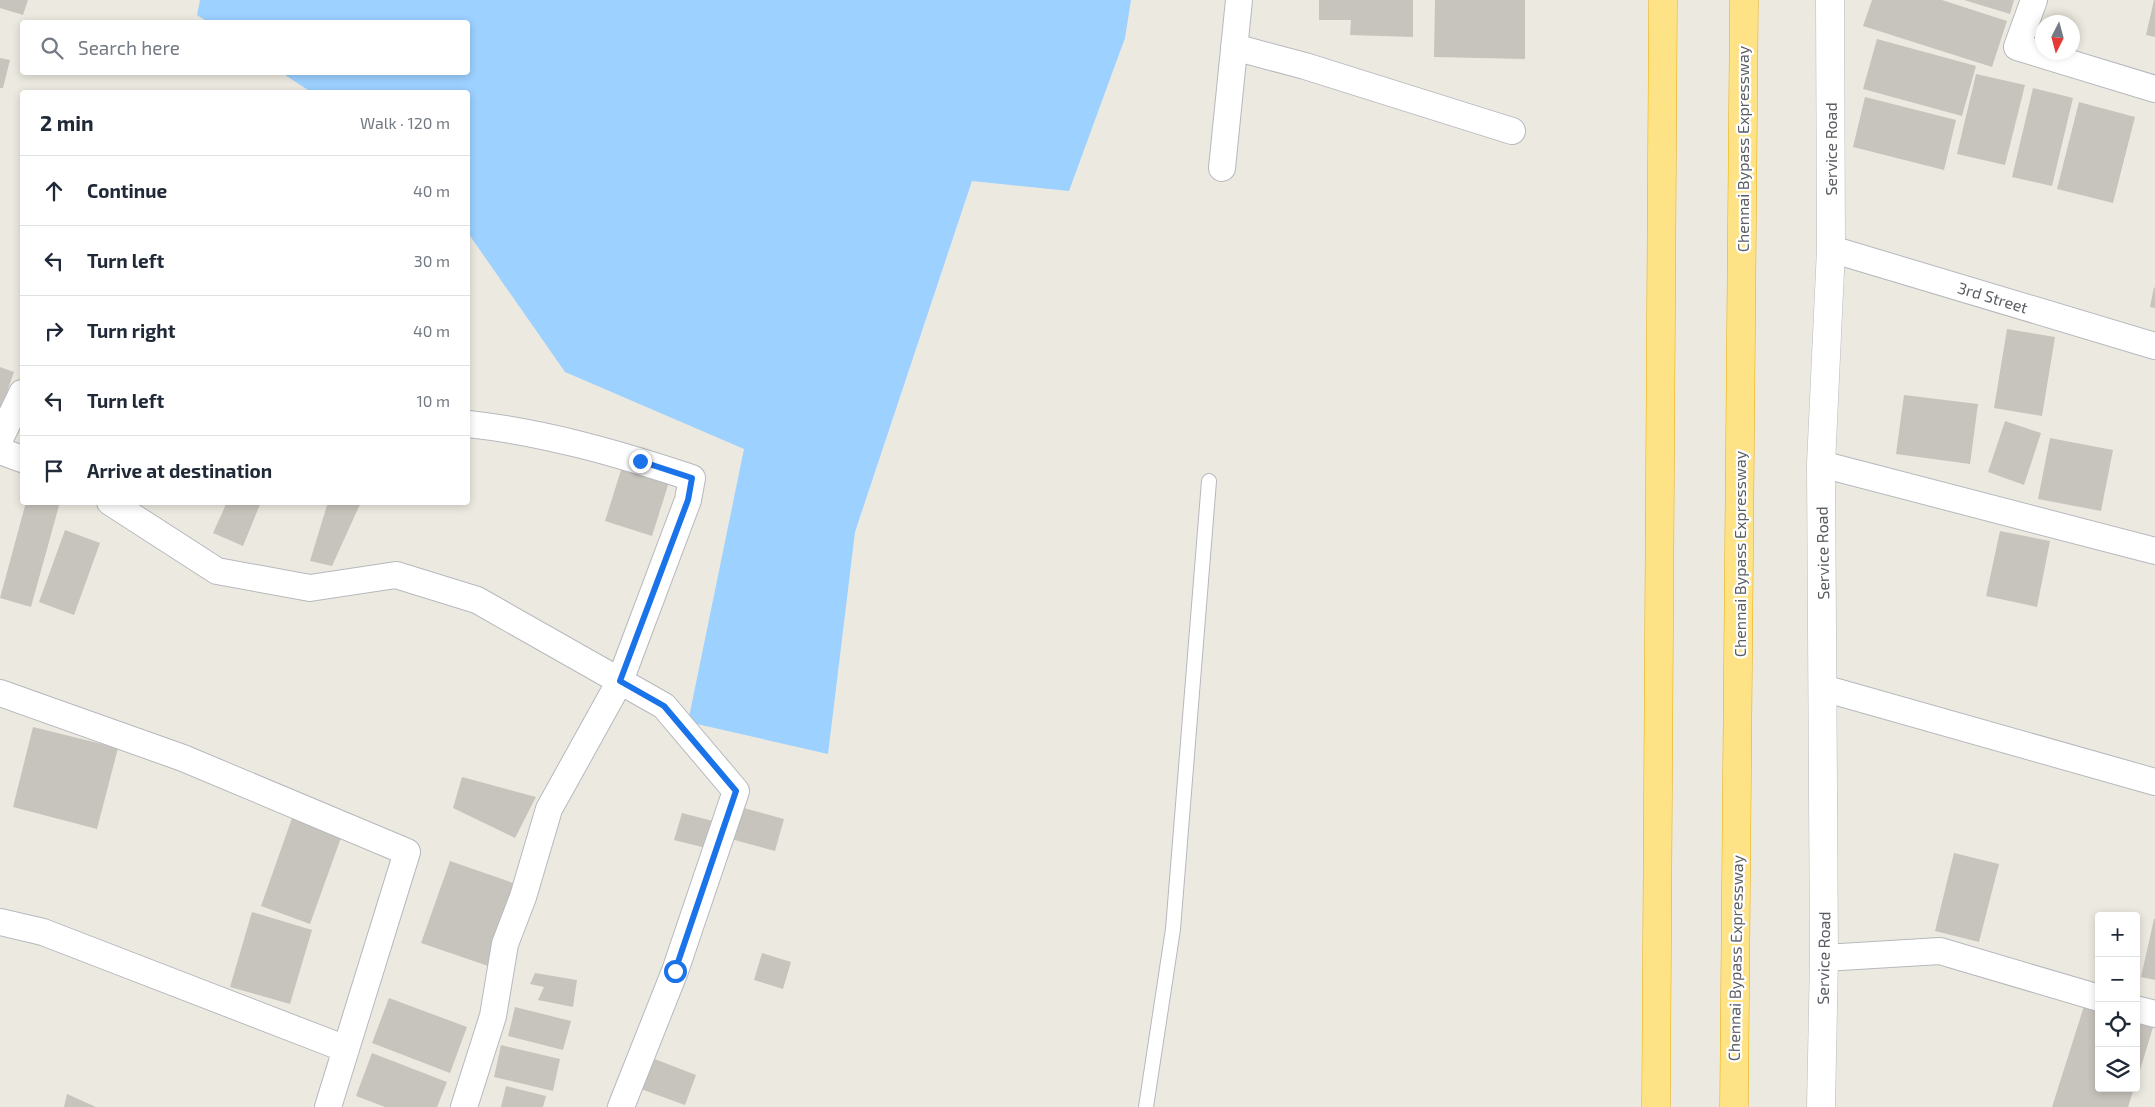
<!DOCTYPE html>
<html lang="en">
<head>
<meta charset="utf-8">
<style>
	body { margin:0; font-family:"Exo 2",sans-serif; background:#f2f2f3; color:#1f2937 }
	.controls { position:absolute; right:15px; bottom:15px; display:grid; overflow:hidden; border-radius:5px; box-shadow:0 2px 8px #0003 }
	.controls button { width:45px; height:45px; display:grid; place-items:center; padding:0; border:0; border-bottom:1px solid #e0e1e3; background:#fff; color:#1f2937; font:25px sans-serif }
	.compass { position:absolute; left:2035px; top:15px; width:45px; height:45px; border-radius:50%; background:#fff; box-shadow:0 2px 8px #0003; rotate:186deg }
	.stop { position:absolute; width:15px; height:15px; margin:-11px; border:4px solid #1a73e8; border-radius:50%; background:#fff }
	.stop.end { background:#1a73e8; border-color:#fff; box-shadow:0 1px 5px #0008 }
	.list { margin:0; padding:0; list-style:none }
	h2 { display:flex; justify-content:space-between; align-items:center; height:65px; margin:0; padding:0 20px; font-size:21px }
	h2 small { font-size:16px; font-weight:400; color:#747a83 }
	.list li { display:grid; grid-template-columns:32px 1fr auto; gap:15px; align-items:center; box-sizing:border-box; height:70px; padding:0 20px; border-top:1px solid #e0e1e3 }
	.list b { display:block; font-size:19px; white-space:nowrap }
	.list em { font-size:16px; font-style:normal; color:#747a83 }
	.icon { flex:none; width:28px; height:28px; fill:none; stroke:currentColor; stroke-width:2; stroke-linecap:round; stroke-linejoin:round }
	.map { position:relative; flex:none; width:2155px; height:1107px; overflow:hidden }
	.search { position:absolute; background:#fff; box-shadow:0 2px 8px #0003; left:20px; top:20px; width:450px; height:55px; display:flex; align-items:center; gap:12px; box-sizing:border-box; padding:0 18px; border-radius:5px; color:#747a83; font-size:19px }
	.panel { position:absolute; background:#fff; box-shadow:0 2px 8px #0003; left:20px; top:90px; width:450px; height:415px; border-radius:5px }
	.map>svg:first-child { display:block }
	.water { fill:#9dd1ff }
	.building { fill:#c7c4bd }
	.lines { fill:none; stroke-linecap:round; stroke-linejoin:round }
	.lane-casing { stroke:#b6b8bd; stroke-width:16 }
	.street-casing { stroke:#b6b8bd; stroke-width:28 }
	.secondary-casing { stroke:#b6b9bf; stroke-width:29 }
	.highway-casing { stroke:#ecab00; stroke-width:29 }
	.lane { stroke:#fff; stroke-width:14 }
	.street { stroke:#fff; stroke-width:26 }
	.secondary { stroke:#fff; stroke-width:28 }
	.highway { stroke:#fde386; stroke-width:28 }
	.route { stroke:#1a73e8; stroke-width:6 }
	.labels { text-anchor:middle; dominant-baseline:central; stroke-width:4.5; stroke-linejoin:round; paint-order:stroke }
	.street-label { font-size:16px; fill:#595c61; stroke:#fff }
</style>
</head>
<body>
<div class="map">
<svg width="2155" height="1107" viewBox="0 0 2155 1107">
	<rect width="100%" height="100%" fill="#eceae0"/>
	<path class="water" d="M200,0H1131L1125,38L1069,191L972,181L855,532L828,754L688,722L744,449L565,372L468,233V92H311L282,73L468,72V22H208L197,15Z"/>
	<path class="building" d="M0,0H28L23,15L0,8Z
		M1319,0H1413V37L1350,35L1351,20H1319Z
		M1435,0H1525V59L1434,57Z
		M1872,0H1942L2007,21L1992,67L1863,26Z
		M1964,0H2014L2010,14Z
		M2154,0H2155V37L2146,35Z
		M1877,39L1976,66L1962,116L1863,89Z
		M0,58L10,60L3,88H0Z
		M1976,74L2025,85L2005,165L1957,154Z
		M2033,88L2073,98L2052,186L2012,177Z
		M1865,97L1956,120L1944,170L1853,147Z
		M2079,102L2135,117L2113,203L2057,189Z
		M2154,287L2155,288V308L2150,307Z
		M2007,329L2055,337L2042,416L1994,408Z
		M0,367L14,372L0,412Z
		M1904,395L1978,404L1970,464L1896,454Z
		M2005,421L2041,433L2024,485L1988,472Z
		M2050,438L2113,450L2101,511L2038,499Z
		M622,467L669,482L652,536L605,521Z
		M26,502H60L31,607L0,598Z
		M227,502H261L243,546L213,533Z
		M328,502H361L332,566L310,561Z
		M65,530L100,543L74,615L39,602Z
		M2000,531L2050,541L2037,607L1986,596Z
		M33,727L118,748L97,829L13,807Z
		M462,777L536,797L515,838L453,808Z
		M740,807L784,819L775,851L731,839Z
		M682,813L713,821L706,848L674,840Z
		M292,818L342,835L310,924L261,906Z
		M1954,853L1999,864L1979,942L1935,931Z
		M450,861L522,886L494,968L421,943Z
		M252,912L312,930L290,1004L230,987Z
		M2154,919H2155V980L2141,977Z
		M762,953L791,962L783,989L754,980Z
		M535,973L577,980L573,1007L538,1000L544,987L530,984Z
		M389,998L467,1027L450,1073L372,1043Z
		M2085,1003L2099,1007V1088H2134L2128,1107H2052Z
		M515,1007L571,1021L563,1050L508,1036Z
		M2136,1018L2154,1024L2137,1080H2136Z
		M501,1045L560,1059L553,1091L494,1077Z
		M372,1053L447,1082L437,1107H385L356,1096Z
		M652,1058L696,1075L685,1105L641,1089Z
		M506,1086L546,1096L543,1107H501Z
		M67,1094L96,1107H64Z"/>
	<g class="lines">
		<g class="lane-casing">
			<path id="lane" d="M1146,1107L1173,929L1209,481"/>
		</g>
		<g class="street-casing">
			<path id="street" d="M2034,0L2017,47L2155,89
				M1234,47L1305,66L1512,131
				M1222,168L1239,0
				M1831,249L2155,346
				M0,439L22,393
				M0,451L22,459
				M1821,464L2155,551
				M110,502L217,571L310,588L396,575L477,600L664,706L736,791L675,971L621,1107
				M1823,688L2155,782
				M0,693L183,758L407,852L328,1107
				M0,922L43,932L346,1049
				M1824,958L1940,951L2099,998
				M2136,1009L2155,1014
				M464,1107L493,1016L505,944L523,897L549,809L620,681L688,500L692,478C620,454 544,432 468,424"/>
		</g>
		<g class="secondary-casing">
			<path id="secondary" d="M1821,1107L1824,958L1821,464L1831,249L1830,0"/>
		</g>
		<g class="highway-casing">
			<path id="highway" d="M1656,1107L1663,0
				M1734,1107L1744,0"/>
		</g>
		<use href="#lane" class="lane"/>
		<use href="#street" class="street"/>
		<use href="#secondary" class="secondary"/>
		<use href="#highway" class="highway"/>
	</g>
	<g class="lines">
		<path class="route" d="M640,461L692,478L688,500L620,681L664,706L736,791L675,971"/>
	</g>
	<g class="labels">
		<g class="street-label">
			<text transform="translate(1742 149) rotate(-90)">Chennai Bypass Expressway</text>
			<text transform="translate(1830 149) rotate(-90)">Service Road</text>
			<text transform="translate(1993 297) rotate(17)">3rd Street</text>
			<text transform="translate(1822 553) rotate(-91)">Service Road</text>
			<text transform="translate(1739 554) rotate(-90)">Chennai Bypass Expressway</text>
			<text transform="translate(1735 958) rotate(-89)">Chennai Bypass Expressway</text>
			<text transform="translate(1823 958) rotate(-89)">Service Road</text>
		</g>
	</g>
</svg>
<div class="controls">
<button>+</button>
<button>−</button>
<button><svg class="icon" aria-label="locate" viewBox="0 0 24 24"><circle cx="12" cy="12" r="6"/><path d="M12 2v4M12 18v4M2 12h4M18 12h4"/></svg></button>
<button><svg class="icon" aria-label="layers" viewBox="0 0 24 24"><path d="M12 4l9 5-9 5-9-5zM3 14l9 5 9-5"/></svg></button>
</div>
<svg class="compass" viewBox="-18 -18 36 36"><path d="M0-13l5 13h-10z" fill="#e53935"/><path d="M0 13l5-13h-10z" fill="#747a83"/></svg>
<div class="stop" style="left:675px;top:971px"></div>
<div class="stop end" style="left:640px;top:461px"></div>
<div class="search"><svg class="icon" aria-label="search" viewBox="0 0 24 24"><circle cx="10" cy="10" r="6"/><path d="M15 15l6 6"/></svg>Search here</div>
<section class="panel">
<h2>2 min<small>Walk · 120 m</small></h2>
<ul class="list">
<li><svg class="icon" aria-label="ahead" viewBox="0 0 24 24"><path d="M12 20V5M6 11l6-6 6 6"/></svg><div><b>Continue</b></div><em>40 m</em></li>
<li><svg class="icon" aria-label="left" viewBox="0 0 24 24"><path d="M17 20v-9H6M10 6l-5 5 5 5"/></svg><div><b>Turn left</b></div><em>30 m</em></li>
<li><svg class="icon" aria-label="right" viewBox="0 0 24 24"><path d="M7 20v-9h11M14 6l5 5-5 5"/></svg><div><b>Turn right</b></div><em>40 m</em></li>
<li><svg class="icon" aria-label="left" viewBox="0 0 24 24"><path d="M17 20v-9H6M10 6l-5 5 5 5"/></svg><div><b>Turn left</b></div><em>10 m</em></li>
<li><svg class="icon" aria-label="arrive" viewBox="0 0 24 24"><path d="M6 21V4h12l-3 4 3 4H6"/></svg><div><b>Arrive at destination</b></div></li>
</ul>
</section>
</div>
</body>
</html>
